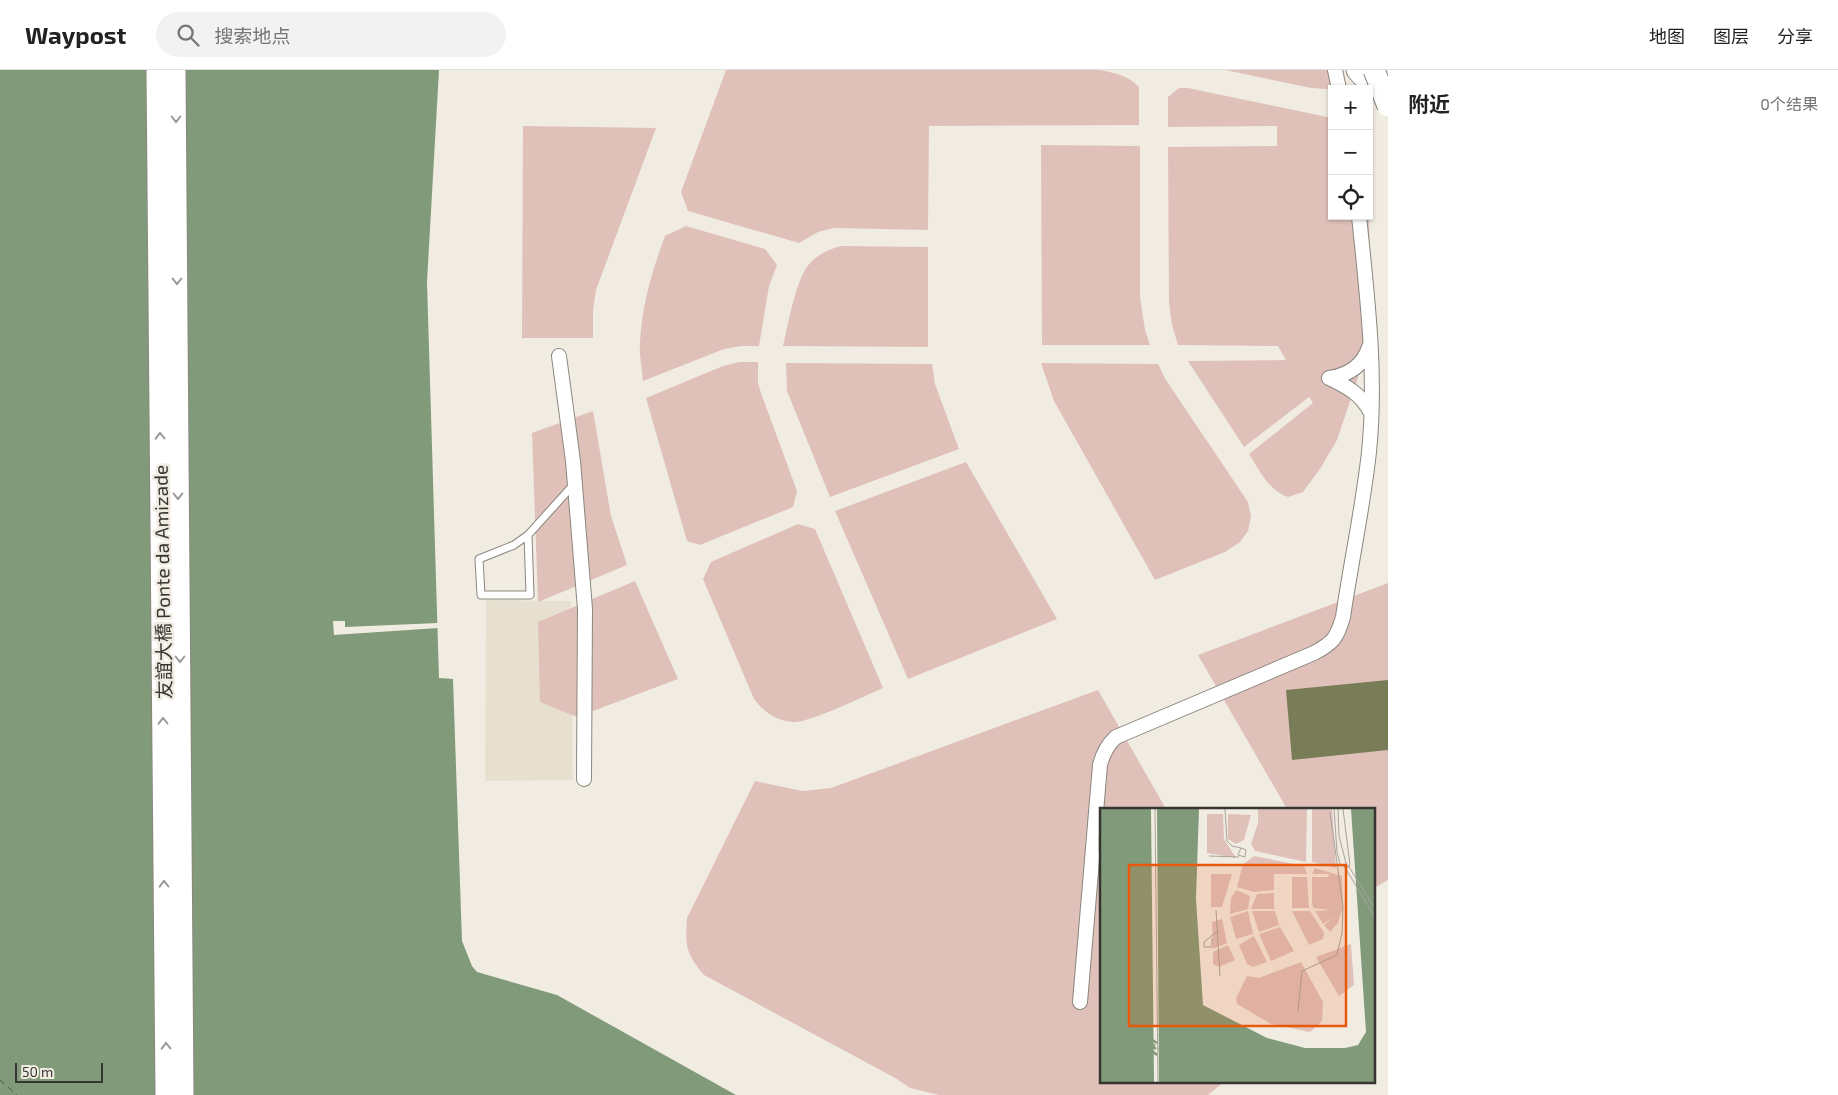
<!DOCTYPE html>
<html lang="zh">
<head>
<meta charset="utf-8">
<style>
	body { margin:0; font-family:"Exo 2","Noto Sans SC",sans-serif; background:#f2f2f2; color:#222 }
	.controls { position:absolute; right:15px; top:15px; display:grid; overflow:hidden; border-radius:0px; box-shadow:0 1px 4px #0004 }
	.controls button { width:45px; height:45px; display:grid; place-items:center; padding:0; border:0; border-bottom:1px solid #e0e0e0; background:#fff; color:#222; font:25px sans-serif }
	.scale { position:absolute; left:15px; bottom:12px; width:88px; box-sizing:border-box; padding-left:5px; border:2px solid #373531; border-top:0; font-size:14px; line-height:18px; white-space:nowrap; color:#373531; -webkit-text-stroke:4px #f1ece2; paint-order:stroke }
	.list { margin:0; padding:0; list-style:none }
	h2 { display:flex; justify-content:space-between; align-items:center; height:65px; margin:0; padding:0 20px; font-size:21px }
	h2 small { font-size:16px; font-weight:400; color:#767676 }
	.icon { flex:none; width:28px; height:28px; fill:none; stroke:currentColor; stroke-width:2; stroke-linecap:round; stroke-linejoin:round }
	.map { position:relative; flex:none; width:1388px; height:1025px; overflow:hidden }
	header { display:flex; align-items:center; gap:30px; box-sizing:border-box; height:70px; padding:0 25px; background:#fff; border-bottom:1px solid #e0e0e0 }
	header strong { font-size:24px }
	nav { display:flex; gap:28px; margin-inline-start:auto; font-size:18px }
	.search { width:350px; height:45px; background:#f2f2f2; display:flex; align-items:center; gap:12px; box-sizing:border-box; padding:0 18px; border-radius:28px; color:#767676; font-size:19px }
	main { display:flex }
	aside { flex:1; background:#fff }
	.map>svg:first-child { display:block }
	.built { fill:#e7e0d0 }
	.green { fill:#dfc1ba }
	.water { fill:#819b7a }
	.pier { fill:#f1ece2 }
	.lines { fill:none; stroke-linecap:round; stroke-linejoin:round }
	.ferry { stroke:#3d6333; stroke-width:1; stroke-dasharray:6 5; stroke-linecap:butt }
	.building { fill:#797d57 }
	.lane-casing { stroke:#8b877e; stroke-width:9 }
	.street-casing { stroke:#8b877e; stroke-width:16 }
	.primary-casing { stroke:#8b877e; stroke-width:23 }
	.lane { stroke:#fff; stroke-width:7 }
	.street { stroke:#fff; stroke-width:14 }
	.primary { stroke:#fff; stroke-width:21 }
	.primary-bridge-casing { stroke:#8b877e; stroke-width:23; stroke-linecap:butt }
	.primary-bridge { stroke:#fff; stroke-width:21 }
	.oneway { stroke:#9b9a98 }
	.labels { text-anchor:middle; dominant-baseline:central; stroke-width:5; stroke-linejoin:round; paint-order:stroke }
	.street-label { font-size:19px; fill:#373531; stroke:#f1ece2 }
	.inset-river { fill:none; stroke:#819b7a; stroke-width:2.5 }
	.inset-road { fill:none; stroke:#a7a39b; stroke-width:1 }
	.view { fill:#e8590c; fill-opacity:0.15; stroke:#e8590c; stroke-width:2.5 }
	.inset-edge { fill:none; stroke:#373531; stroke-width:2.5 }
</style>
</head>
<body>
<header>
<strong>Waypost</strong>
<div class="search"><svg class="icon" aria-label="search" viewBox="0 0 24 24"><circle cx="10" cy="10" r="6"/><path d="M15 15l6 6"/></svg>搜索地点</div>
<nav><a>地图</a><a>图层</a><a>分享</a></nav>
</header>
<main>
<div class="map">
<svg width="1388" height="1025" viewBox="0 0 1388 1025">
	<rect width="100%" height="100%" fill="#f1ece2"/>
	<path class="built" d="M486,530L571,531L573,710L485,711Z"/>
	<path class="green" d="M726,0H1099C1115,3 1128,5 1139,17V55L929,56L928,160L834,158L818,162L799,173L688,141L681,122Z
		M1225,0H1343V3L1335,14L1327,19L1311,18Z
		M1179,18H1188L1332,48V146H1369V144L1371,269L1337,370L1320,399L1303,422L1288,427C1268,420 1260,401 1249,384L1313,333L1309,327L1244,377L1188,291L1286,290L1278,276L1178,275L1172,255L1169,233L1168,77L1277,76V56L1168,57V27Z
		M523,56L656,58L596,220L593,240V268H522Z
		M1041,75L1140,76V227L1145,260L1150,275H1042Z
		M686,156L765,179L777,195L769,216L759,276H741L724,279L643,311C642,298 639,285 640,272C642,235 652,201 665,166Z
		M841,176L928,177V277L783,276C788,255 796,206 811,192C820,183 830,179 841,176Z
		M739,292H758V313L761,323L797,421L793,437L700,475L687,471L646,328L723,296Z
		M786,293L932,294L935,314L959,379L830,427L787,321Z
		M1041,293L1158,294L1166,310L1248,432L1251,447L1248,461L1240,472L1225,482L1155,510L1054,331Z
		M593,341L611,446L627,495L538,532L532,363Z
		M966,392L1057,549L908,609L835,441Z
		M798,454L815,459L883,618C864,626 810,653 793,652C776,651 764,642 754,629L703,509L711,492Z
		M635,511L678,609L577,647L540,632L538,552Z
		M1388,513V810L1374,818V739H1287L1198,585Z
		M1098,620L1166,739H1102V1011H1225L1208,1025H939L910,1018L897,1009L704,905C686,883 685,877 687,848L755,711L802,721L831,718Z"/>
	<path class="water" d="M0,0H439L427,212L439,608L453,609L462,871L472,896L477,902L557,925L736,1025H0Z"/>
	<path class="pier" d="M333,551H345V557L438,553V558L334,565Z"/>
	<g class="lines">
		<path class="ferry" d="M0,1010L17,1025"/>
	</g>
	<path class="building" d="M1388,610V680L1292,690L1286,620Z"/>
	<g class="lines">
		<g class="lane-casing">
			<path id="lane" d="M528,465L530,525H481L479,489L514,475L528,465L575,413"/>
		</g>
		<g class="street-casing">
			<path id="street" d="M1335,0L1339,19
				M559,286L573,391L585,539L584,709
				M1329,308C1349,305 1363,296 1369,277
				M1329,308C1348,317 1361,324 1371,343
				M1080,932L1100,695C1103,683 1107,675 1116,667L1314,583C1333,573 1337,568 1343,547C1351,492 1363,437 1369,382C1377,303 1367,225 1359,146"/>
		</g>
		<g class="primary-casing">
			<path id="primary" d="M157,0L166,1025
				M175,0L183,1025
				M1357,0C1367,12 1372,16 1388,16"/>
		</g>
		<use href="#lane" class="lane"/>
		<use href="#street" class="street"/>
		<use href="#primary" class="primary"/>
		<g class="primary-bridge-casing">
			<path id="primary-bridge" d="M1374,0L1388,36"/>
		</g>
		<use href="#primary-bridge" class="primary-bridge"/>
	</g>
	<defs><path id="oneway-chevron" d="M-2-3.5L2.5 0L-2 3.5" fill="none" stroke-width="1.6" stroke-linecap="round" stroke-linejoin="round" transform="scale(1.25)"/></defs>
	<g class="oneway">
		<use href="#oneway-chevron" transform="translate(176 49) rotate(90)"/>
		<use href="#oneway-chevron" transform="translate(177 211) rotate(90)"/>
		<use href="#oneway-chevron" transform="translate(160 366) rotate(-91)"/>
		<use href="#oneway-chevron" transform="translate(178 426) rotate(90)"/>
		<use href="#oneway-chevron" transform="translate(180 589) rotate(90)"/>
		<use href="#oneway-chevron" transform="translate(163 651) rotate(-91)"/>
		<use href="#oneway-chevron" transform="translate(164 814) rotate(-91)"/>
		<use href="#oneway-chevron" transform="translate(166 976) rotate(-91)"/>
	</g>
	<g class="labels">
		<g class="street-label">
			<text transform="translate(162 512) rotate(-91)">友誼大橋 Ponte da Amizade</text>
		</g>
	</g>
	<g transform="translate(1100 738)">
		<rect width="275" height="275" fill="#f1ece2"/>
		<path d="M158,1H207L206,54L155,43L151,36L158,15ZM212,1H232L236,60L212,54ZM107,6H123L124,31L136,50L107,45ZM128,6L151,7L144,32L136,36L128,31ZM154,48L204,58L207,66H174V82L154,84L137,79L143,56ZM215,60L242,68L243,99L238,115L230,124L224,117L234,109L223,116L215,103L230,102L213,100L212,94V69H228L229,66H212ZM111,66H132L122,99H111ZM192,69H207L209,100H192ZM136,82L150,88L148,101L130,106L131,90ZM174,85V101H151L157,86ZM148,103L153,126L136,131L130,109ZM152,103H175L179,117L159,124ZM192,103H210L224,125L223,131L209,137ZM122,111L127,135L113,141L112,114ZM180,119L194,143L171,153L159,126ZM154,128L167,154L153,159L147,156L139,137ZM251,136L254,177L239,188L216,149ZM128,137L135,152L119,159L113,156V144ZM201,154L223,194L222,213L210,224L171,216L137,196L136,190L147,168L159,170Z" fill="#dfc1ba"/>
		<path d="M0,1H99L96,91L103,197L167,230L205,240H245L258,237L266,224L251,1H275V274H0Z" fill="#819b7a"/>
		<path d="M51,1H57L59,274H54Z" fill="#f1ece2"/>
		<path class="inset-river" d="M0,19L6,33L0,58M0,22L4,35L0,51M0,27V43M0,187L37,222L57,235M0,190L29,219L55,238M0,194L28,221L56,241M0,203L57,247M60,237L122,274M59,240L116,274M60,243L110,274M60,249L100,274"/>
		<path class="inset-road" d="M55,1L58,274M125,1L127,33L132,38L141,40L146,42L145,49L138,47L141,40M234,1L237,44L240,56L247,60L250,57L243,1M238,1L239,28L247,59M109,48L139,49M248,57L275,101M244,58L275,109M116,102L120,168M112,130V139H104V134L119,122M198,203L202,163L237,147L242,125L243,99L230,4"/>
		<path class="view" d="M29,57H246V218H29Z"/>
		<rect width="275" height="275" class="inset-edge"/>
	</g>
</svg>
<div class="controls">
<button>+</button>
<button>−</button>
<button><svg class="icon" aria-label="locate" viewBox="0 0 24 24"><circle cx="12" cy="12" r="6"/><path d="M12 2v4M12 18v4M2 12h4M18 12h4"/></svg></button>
</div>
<div class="scale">50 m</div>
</div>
<aside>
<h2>附近<small>0个结果</small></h2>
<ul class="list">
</ul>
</aside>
</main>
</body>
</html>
